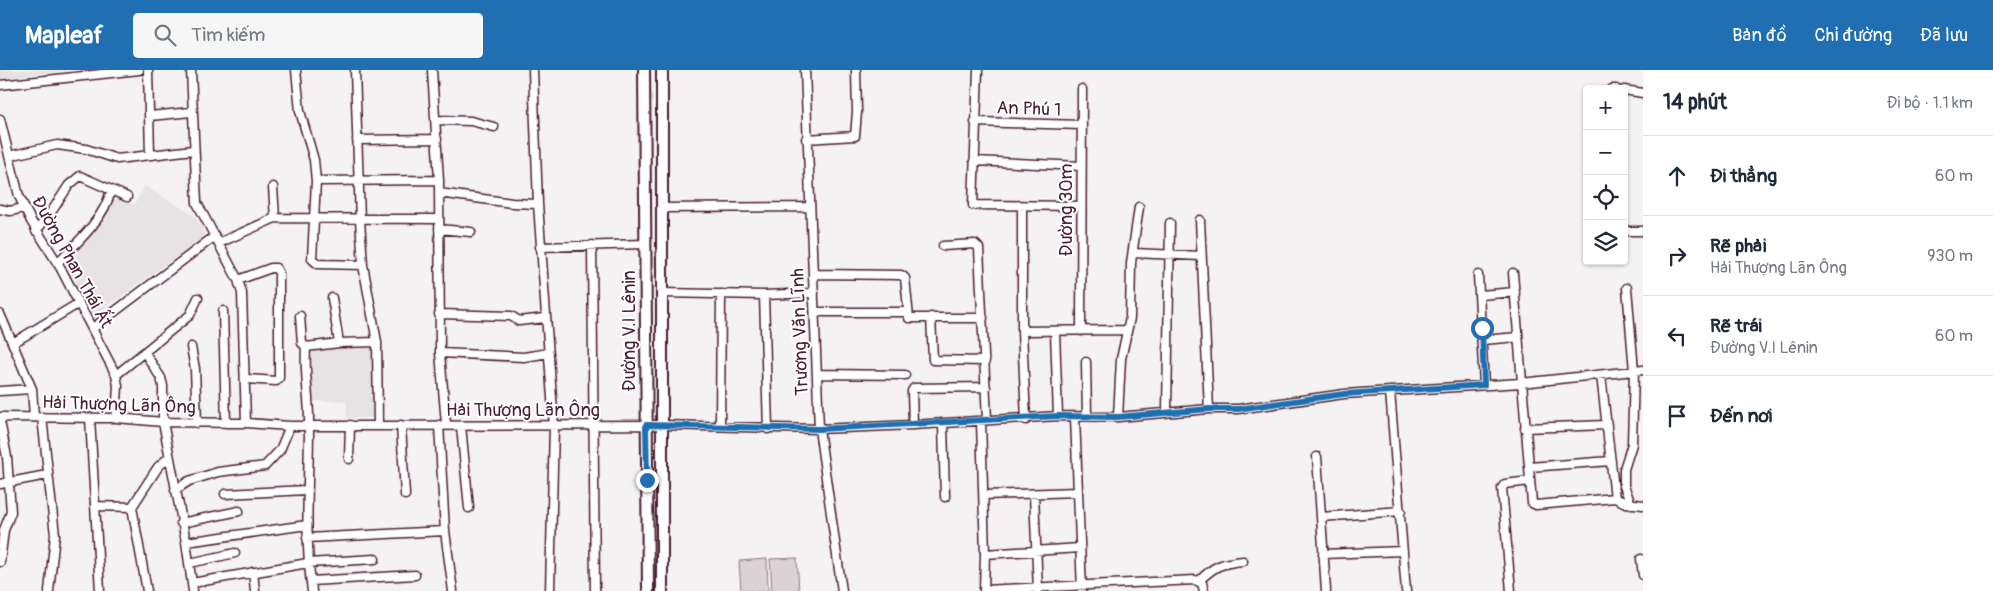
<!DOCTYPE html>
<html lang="vi">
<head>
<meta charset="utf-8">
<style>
	body { margin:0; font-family:Pangolin,sans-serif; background:#f6f6f7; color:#1f2937 }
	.controls { position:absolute; right:15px; top:15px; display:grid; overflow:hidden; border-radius:5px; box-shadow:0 1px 4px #0004 }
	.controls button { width:45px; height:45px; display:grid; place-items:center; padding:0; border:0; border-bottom:1px solid #e0e1e3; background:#fff; color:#1f2937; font:25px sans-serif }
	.stop { position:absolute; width:15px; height:15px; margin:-11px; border:4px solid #1f6fb2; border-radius:50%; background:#fff }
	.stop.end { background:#1f6fb2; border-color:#fff; box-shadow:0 1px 5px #0008 }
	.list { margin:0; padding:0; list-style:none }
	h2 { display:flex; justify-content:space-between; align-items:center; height:65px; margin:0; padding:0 20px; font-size:21px }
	h2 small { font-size:16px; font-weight:400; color:#747a83 }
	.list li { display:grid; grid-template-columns:32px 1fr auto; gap:15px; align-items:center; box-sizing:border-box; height:80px; padding:0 20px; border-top:1px solid #e0e1e3 }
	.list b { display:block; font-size:19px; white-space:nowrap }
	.list p { margin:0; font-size:16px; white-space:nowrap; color:#747a83 }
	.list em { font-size:16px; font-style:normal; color:#747a83 }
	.icon { flex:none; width:28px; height:28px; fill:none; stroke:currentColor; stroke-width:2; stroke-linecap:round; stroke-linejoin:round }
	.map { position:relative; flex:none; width:1643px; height:521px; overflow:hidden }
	header { display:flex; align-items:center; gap:30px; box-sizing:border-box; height:70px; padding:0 25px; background:#1f6fb2; color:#fff }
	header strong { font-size:24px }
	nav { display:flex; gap:28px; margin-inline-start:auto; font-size:18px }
	.search { width:350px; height:45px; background:#f6f6f7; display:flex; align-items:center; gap:12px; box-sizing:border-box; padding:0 18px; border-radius:5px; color:#747a83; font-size:19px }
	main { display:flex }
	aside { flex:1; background:#fff }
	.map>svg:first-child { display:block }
	.built { fill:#e7e2e3 }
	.pitch { fill:#dbd2d5; stroke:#927880 }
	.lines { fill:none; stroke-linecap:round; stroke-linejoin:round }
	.minor-casing { stroke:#4a1f2b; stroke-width:11 }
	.major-casing { stroke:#4a1f2b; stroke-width:14 }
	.minor { stroke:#fff; stroke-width:8 }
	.major { stroke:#fff; stroke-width:10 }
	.route { stroke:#1f6fb2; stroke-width:6 }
	.labels { text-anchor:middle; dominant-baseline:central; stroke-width:4; stroke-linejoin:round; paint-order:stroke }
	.street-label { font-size:18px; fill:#4a1f2b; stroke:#fff }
</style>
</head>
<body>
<header>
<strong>Mapleaf</strong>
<div class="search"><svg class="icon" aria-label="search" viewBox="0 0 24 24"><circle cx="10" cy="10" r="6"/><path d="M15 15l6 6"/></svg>Tìm kiếm</div>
<nav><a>Bản đồ</a><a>Chỉ đường</a><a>Đã lưu</a></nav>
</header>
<main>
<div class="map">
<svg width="1643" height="521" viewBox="0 0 1643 521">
	<rect width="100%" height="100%" fill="#f4f2f2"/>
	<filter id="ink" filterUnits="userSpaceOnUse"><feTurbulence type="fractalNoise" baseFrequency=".02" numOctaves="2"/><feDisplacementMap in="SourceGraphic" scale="10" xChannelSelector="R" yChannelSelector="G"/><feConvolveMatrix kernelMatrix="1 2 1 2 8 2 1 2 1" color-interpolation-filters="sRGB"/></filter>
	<g filter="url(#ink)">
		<path class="built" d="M0,0H67L0,9Z
			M145,116L195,146L204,163L203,168L96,244L91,241L62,194L97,154L115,125L134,135Z
			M373,274L376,348H347L346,331H313L311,279Z"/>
		<path class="pitch" d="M797,488L799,521H772L770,489Z
			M767,489L768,521H741L739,491Z"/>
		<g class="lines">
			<g class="minor-casing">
				<path id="minor" d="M148,0L150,85
					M191,0L197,133L238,210L242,223L246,353
					M296,0L300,41L314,90L316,111L312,189L318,194L363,195
					M355,0L360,150L363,195L377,272L378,355
					M432,0L439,110L440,283L446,354
					M533,0L538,134L554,356L550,521
					M805,0L819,359L842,521
					M978,0L973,135L1081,136
					M0,15L139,0
					M1612,19H1616
					M1624,20L1643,23
					M150,46L191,42
					M0,49L19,126L31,151L60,197L116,305L118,316L116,348
					M437,50L471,51L494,57
					M975,52L1082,55
					M806,69L855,66L857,42L856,0
					M357,70L437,69
					M9,86L57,75L86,79L117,89L193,80
					M974,91L1081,96
					M316,111L439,110
					M273,117L275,148
					M439,123L512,133L538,134
					M1022,136V261L1026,350
					M661,138L809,137
					M0,139L10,141L24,138
					M1200,150L1209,339
					M439,159L471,162
					M36,161L50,144L69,115L80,106L127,127
					M1624,161H1643
					M219,173L275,148L438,149
					M592,175L595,521
					M943,176L975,174L979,178L987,350
					M540,177L645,174
					M1133,183L1201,186
					M57,193C77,173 105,148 111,120
					M1513,203L1532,433L1536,435L1615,428L1626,433L1643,435
					M813,204L901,205L905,208L909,248H983
					M1478,205L1484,315
					M238,210L271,198H276L279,203V308L276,311L246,309
					M1627,218L1634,301L1632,374L1624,399V416L1631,434
					M662,223L764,225L814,223
					M764,225L768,359
					M1480,225L1515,222
					M332,228L339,273
					M223,241L226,353
					M815,242H907
					M0,244L32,319L34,347
					M439,244L511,246L519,251L545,248
					M300,246L302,273L306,277
					M931,247L933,290L985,291
					M93,258L215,166
					M1022,261L1127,260
					M1081,261L1082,19
					M1055,262L1058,346
					M1483,270L1518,267
					M13,273L79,233
					M191,277L195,299L197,353
					M145,283L161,308L163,316V352L186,472L193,521
					M440,283L524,287L549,283
					M1086,292L1087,346
					M817,304L905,305
					M116,305L190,245L198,228
					M1601,305L1615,428
					M0,321L32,319
					M1390,321L1406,521
					M1167,342L1170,153
					M0,347L116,348L163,352L246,353L290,356L662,355L819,359L913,355L1058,346L1118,347L1209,339H1238L1344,324L1521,313L1643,300
					M42,347L55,465L49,521
					M1075,347L1082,521
					M1118,347L1121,289L1130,248L1131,193L1139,137
					M90,348L100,521
					M0,351L7,387L11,442L4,460L0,492
					M981,351L985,484L984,521
					M943,354L945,427
					M401,355L405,425
					M439,355L445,461L453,521
					M913,355L912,321L914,318L986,317
					M461,356L469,438
					M720,356L721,224
					M1525,358L1607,355
					M1317,387L1326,521
					M349,389L350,355
					M1529,397L1611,391
					M0,414L47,405
					M175,420L189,411L218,402L265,396L280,380L290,356
					M225,424L307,420
					M1034,424L1038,521
					M984,425L1078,422
					M95,436L132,437
					M1321,447L1401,441
					M181,453L239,441
					M307,468L445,461
					M186,472L307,455
					M985,484L1080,478
					M1323,484L1403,481
					M1641,489L1643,505
					M190,493L235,483
					M253,502L255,521
					M311,511L415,505
					M1199,511C1214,496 1221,493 1243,491
					M192,513L308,493L375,489
					M984,520L1195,510L1202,513L1204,521
					M147,521L132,437L158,397L168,388
					M312,521C304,466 309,412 309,357C310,331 304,304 306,277L339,273L377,272
					M1511,521L1502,418L1505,414L1530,411"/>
			</g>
			<g class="major-casing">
				<path id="major" d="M644,0L648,521
					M662,0V521"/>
			</g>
			<use href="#minor" class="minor"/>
			<use href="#major" class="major"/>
		</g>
	</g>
	<g class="lines" filter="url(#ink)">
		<path class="route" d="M647,410L646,355L819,359L1058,346L1118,347L1209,339H1238L1344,324L1484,315L1482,258"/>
	</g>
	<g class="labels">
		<g class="street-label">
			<text transform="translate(1029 39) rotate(2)">An Phú 1</text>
			<text transform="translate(1066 140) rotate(-90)">Đường 30m</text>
			<text transform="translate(72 192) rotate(61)">Đường Phan Thái Ất</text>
			<text transform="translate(629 261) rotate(-90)">Đường V.I Lênin</text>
			<text transform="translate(800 262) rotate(-92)">Trương Văn Lĩnh</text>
			<text transform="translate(119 335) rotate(2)">Hải Thượng Lãn Ông</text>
			<text x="523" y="340">Hải Thượng Lãn Ông</text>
		</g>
	</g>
</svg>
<div class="controls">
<button>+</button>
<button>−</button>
<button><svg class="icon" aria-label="locate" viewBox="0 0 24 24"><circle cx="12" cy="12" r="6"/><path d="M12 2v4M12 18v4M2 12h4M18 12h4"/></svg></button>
<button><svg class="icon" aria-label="layers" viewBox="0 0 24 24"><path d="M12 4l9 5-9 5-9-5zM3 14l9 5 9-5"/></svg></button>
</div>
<div class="stop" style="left:1482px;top:258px"></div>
<div class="stop end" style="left:647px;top:410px"></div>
</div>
<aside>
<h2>14 phút<small>Đi bộ · 1.1 km</small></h2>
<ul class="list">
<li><svg class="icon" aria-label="ahead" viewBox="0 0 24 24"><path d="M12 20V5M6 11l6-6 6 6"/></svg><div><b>Đi thẳng</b></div><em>60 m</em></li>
<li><svg class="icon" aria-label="right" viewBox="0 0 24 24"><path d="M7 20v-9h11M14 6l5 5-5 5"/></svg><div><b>Rẽ phải</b><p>Hải Thượng Lãn Ông</p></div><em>930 m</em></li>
<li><svg class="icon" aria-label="left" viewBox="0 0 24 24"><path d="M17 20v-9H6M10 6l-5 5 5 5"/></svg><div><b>Rẽ trái</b><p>Đường V.I Lênin</p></div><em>60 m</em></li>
<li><svg class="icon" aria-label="arrive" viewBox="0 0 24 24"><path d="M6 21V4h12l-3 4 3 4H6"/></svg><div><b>Đến nơi</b></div></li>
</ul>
</aside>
</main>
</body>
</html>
